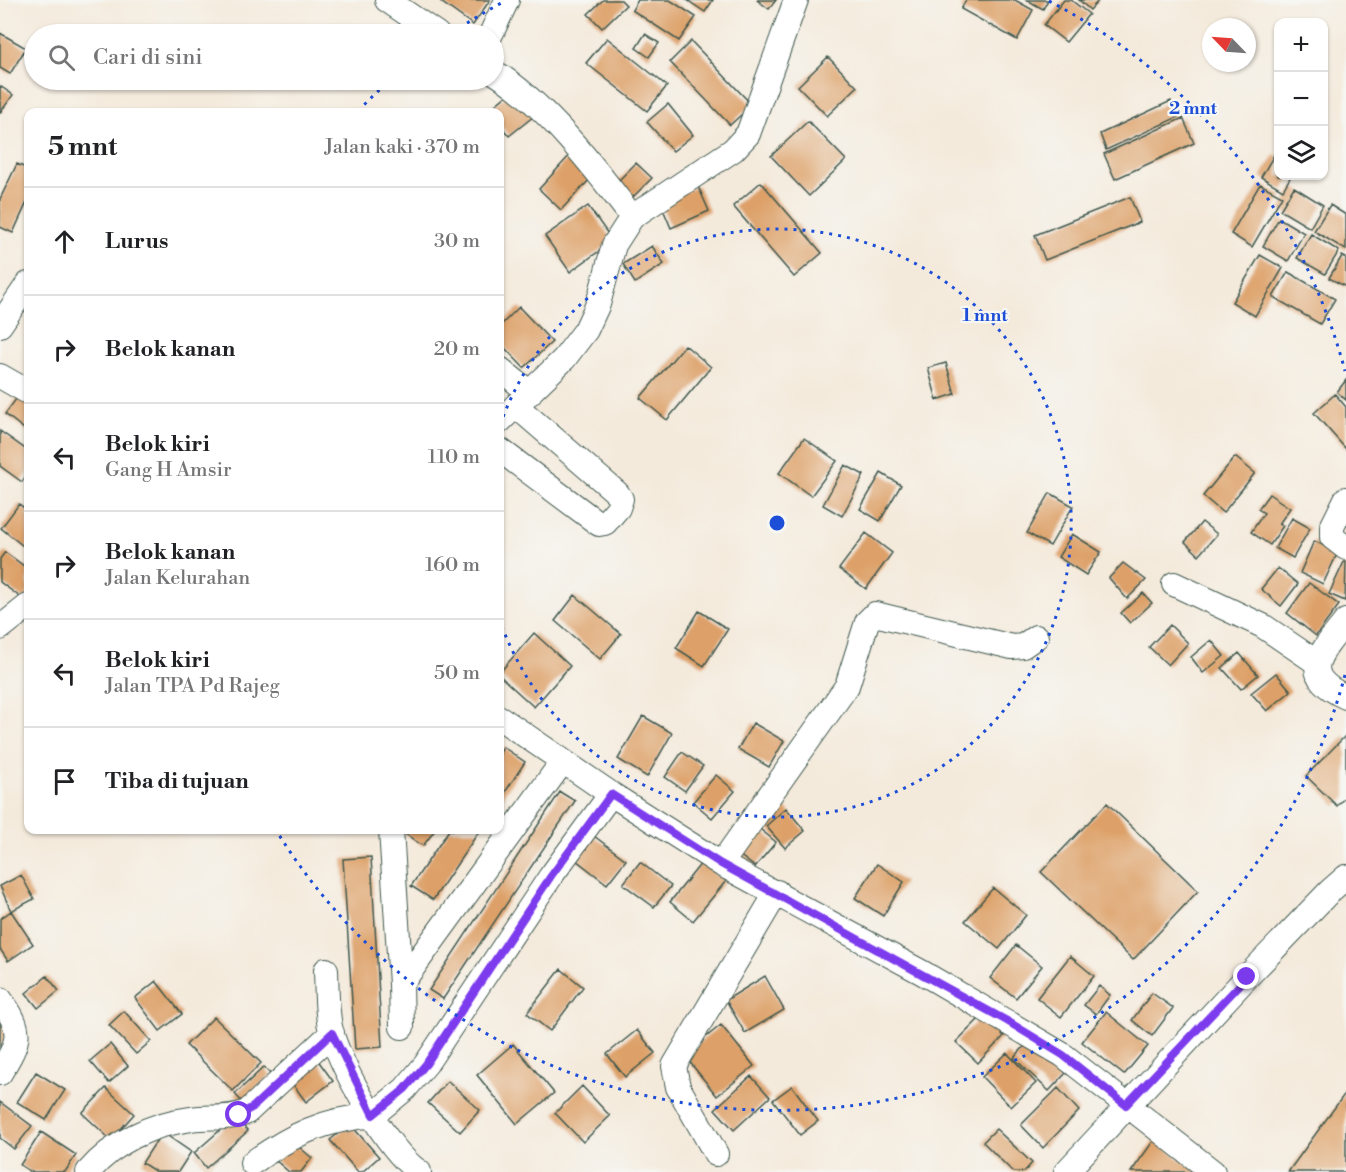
<!DOCTYPE html>
<html lang="id">
<head>
<meta charset="utf-8">
<style>
	body { margin:0; font-family:"Libre Bodoni",serif; background:#f6f6f6; color:#202124 }
	.controls { position:absolute; right:18px; top:18px; display:grid; overflow:hidden; border-radius:12px; box-shadow:0 2px 4px #0004 }
	.controls button { width:54px; height:54px; display:grid; place-items:center; padding:0; border:0; border-bottom:2px solid #e0e0e0; background:#fff; color:#202124; font:30px sans-serif }
	.compass { position:absolute; left:1202px; top:18px; width:54px; height:54px; border-radius:50%; background:#fff; box-shadow:0 2px 4px #0004; rotate:295deg }
	.stop { position:absolute; width:18px; height:18px; margin:-14px; border:4px solid #7c3aed; border-radius:50%; background:#fff }
	.stop.end { background:#7c3aed; border-color:#fff; box-shadow:0 2px 6px #0008 }
	.list { margin:0; padding:0; list-style:none }
	h2 { display:flex; justify-content:space-between; align-items:center; height:78px; margin:0; padding:0 24px; font-size:26px }
	h2 small { font-size:20px; font-weight:400; color:#757577 }
	.list li { display:grid; grid-template-columns:39px 1fr auto; gap:18px; align-items:center; box-sizing:border-box; height:108px; padding:0 24px; border-top:2px solid #e0e0e0 }
	.list b { display:block; font-size:22px; white-space:nowrap }
	.list p { margin:0; font-size:20px; white-space:nowrap; color:#757577 }
	.list em { font-size:20px; font-style:normal; color:#757577 }
	.icon { flex:none; width:33px; height:33px; fill:none; stroke:currentColor; stroke-width:2; stroke-linecap:round; stroke-linejoin:round }
	.map { position:relative; flex:none; width:1346px; height:1172px; overflow:hidden }
	.search { position:absolute; background:#fff; box-shadow:0 2px 4px #0004; left:24px; top:24px; width:480px; height:66px; display:flex; align-items:center; gap:15px; box-sizing:border-box; padding:0 21px; border-radius:33px; color:#757577; font-size:22px }
	.panel { position:absolute; background:#fff; box-shadow:0 2px 4px #0004; left:24px; top:108px; width:480px; height:726px; border-radius:12px }
	.map>svg:first-child { display:block }
	.building { fill:#dda068 }
	.lines { fill:none; stroke-linecap:round; stroke-linejoin:round }
	.minor-casing { stroke:#3f574d; stroke-width:26 }
	.minor { stroke:#fff; stroke-width:24 }
	.route { stroke:#7c3aed; stroke-width:8 }
	.ring { fill:none; stroke:#1d4ed8; stroke-width:3; stroke-dasharray:3 6 }
	.centre { fill:#1d4ed8; stroke:#f6f6f2; stroke-width:3 }
	.ring-label { font-size:18px; text-anchor:middle; font-weight:bold; fill:#1d4ed8; stroke:#f6f6f2; stroke-width:4.5; stroke-linejoin:round; paint-order:stroke }
</style>
</head>
<body>
<div class="map">
<svg width="1346" height="1172" viewBox="0 0 1346 1172">
	<rect width="100%" height="100%" fill="#f6f6f2"/>
	<filter id="ink" filterUnits="userSpaceOnUse"><feTurbulence type="fractalNoise" baseFrequency=".0167" numOctaves="2"/><feDisplacementMap in="SourceGraphic" scale="12" xChannelSelector="R" yChannelSelector="G"/><feConvolveMatrix kernelMatrix="1 2 1 2 8 2 1 2 1" color-interpolation-filters="sRGB"/></filter>
	<filter id="wash" filterUnits="userSpaceOnUse"><feTurbulence type="fractalNoise" baseFrequency=".008" numOctaves="4" result="noise"/><feDisplacementMap in="SourceGraphic" scale="24" xChannelSelector="R" yChannelSelector="G"/><feGaussianBlur stdDeviation="1.35" result="paint"/><feColorMatrix in="noise" values="0 0 0 0 0 0 0 0 0 0 0 0 0 0 0 0 0 1.4 0 .05"/><feComposite in="paint" operator="in"/></filter>
	<g filter="url(#wash)">
		<rect width="100%" height="100%" fill="#f4eadb"/>
		<g id="blocks">
			<path class="building" d="M442,0H490L473,25L441,2Z
				M603,0H621L626,5L602,28L588,14Z
				M638,0H670L696,17L679,41L632,10Z
				M687,0H713L705,12Z
				M757,0H776L769,9Z
				M966,0H1015L1033,10L1017,40L961,9Z
				M1027,0H1048L1043,9Z
				M1064,0H1071L1089,14L1066,42L1044,25Z
				M1079,0H1099L1090,10Z
				M0,33L26,48L10,74L0,68Z
				M645,34L659,43L649,57L636,48Z
				M607,38L667,86L647,111L586,63Z
				M691,41L752,105L730,125L670,62Z
				M828,57L857,87L827,116L798,86Z
				M0,86L13,95L0,113Z
				M512,91L534,116L509,136L500,125V112L488,111Z
				M1171,101L1178,117L1106,150L1100,134Z
				M668,104L693,135L673,151L647,122Z
				M1183,118L1194,143L1115,179L1104,154Z
				M808,121L846,160L809,196L771,156Z
				M570,155L592,177L561,210L539,189Z
				M1274,155L1278,158V176H1291L1283,190L1261,177Z
				M636,163L652,178L630,200L615,184Z
				M17,164L28,169V200L13,233L0,227V199Z
				M761,182L822,253L794,277L733,206Z
				M1260,184L1282,196L1252,247L1231,234Z
				M698,186L709,211L671,228L660,202Z
				M1294,187L1323,205L1310,228L1280,210Z
				M1130,197L1140,222L1045,260L1035,235Z
				M1330,205L1346,215V250L1314,231Z
				M588,206L613,241L570,272L545,236Z
				M1279,218L1304,233L1288,261L1263,246Z
				M1311,234L1339,251L1325,274L1297,258Z
				M652,246L664,264L635,283L623,264Z
				M1260,255L1283,268L1255,316L1232,302Z
				M1342,256L1346,258V287L1329,278Z
				M1288,272L1335,299L1320,324L1273,297Z
				M519,307L552,342L524,368L500,343V326Z
				M685,345L711,367L667,420L640,398Z
				M946,363L955,394L937,400L928,368Z
				M1346,380V400L1337,392Z
				M1335,394L1346,407V449L1314,413Z
				M19,395L28,403V432L5,414Z
				M0,431L28,451V473L22,482L0,466Z
				M804,438L837,461L811,496L779,473Z
				M1235,457L1255,473L1223,513L1203,496Z
				M845,465L864,475L842,516L823,505Z
				M881,473L901,485L880,521L860,509Z
				M1050,493L1073,506L1050,546L1027,533Z
				M1269,494L1290,508L1279,524L1283,526L1270,545L1251,532L1264,513L1258,509Z
				M19,504L28,511V550L1,528Z
				M1292,518L1310,528L1293,558L1275,548Z
				M1202,522L1217,534L1199,555L1185,542Z
				M866,533L892,553L866,589L839,569Z
				M1072,534L1101,552L1086,575L1058,557Z
				M1314,541L1338,552L1323,584L1300,573Z
				M5,552L28,569V593L24,600L0,582V559Z
				M1344,562H1346L1345,601L1329,594Z
				M1123,563L1146,580L1127,599L1109,578Z
				M1278,568L1298,584L1281,606L1261,589Z
				M1309,583L1339,605L1316,636L1287,613Z
				M1143,593L1152,603L1130,623L1121,613Z
				M575,595L621,634L600,659L555,621Z
				M699,611L728,629L704,666L676,648Z
				M1170,625L1188,643L1168,665L1149,647Z
				M534,633L570,666L534,707L500,676V672Z
				M1211,640L1224,656L1203,673L1191,657Z
				M1239,653L1258,675L1241,689L1222,668Z
				M1276,673L1291,691L1267,711L1251,693Z
				M643,716L672,733L647,777L618,759Z
				M753,723L784,741L769,767L738,749Z
				M1346,735V796L1337,806L1306,776Z
				M503,747L525,762L500,800V753Z
				M682,752L703,766L685,791L665,777Z
				M716,775L735,791L712,818L693,802Z
				M560,792L575,801L443,999L429,990Z
				M1107,803L1198,891L1133,960L1041,872Z
				M786,808L805,831L785,848L766,826Z
				M755,825L776,842L755,867L734,851Z
				M406,830H435L423,846L404,833Z
				M449,830H480L433,900L411,886Z
				M594,836L626,860L607,884L576,860Z
				M371,857L382,1047L355,1049L343,859Z
				M640,862L671,886L654,907L623,884Z
				M702,862L726,881L693,921L670,902Z
				M877,864L904,882L883,916L855,898Z
				M21,875L34,899L11,911L0,886Z
				M993,888L1026,915L999,949L965,921Z
				M11,911L33,944L8,961L0,949V919Z
				M1016,945L1042,966L1016,998L990,978Z
				M1070,956L1094,976L1061,1017L1037,998Z
				M561,969L583,987L550,1031L527,1013Z
				M47,976L59,991L38,1008L26,993Z
				M765,976L784,1010L745,1033L726,1000Z
				M156,981L182,1014L160,1031L135,998Z
				M1099,986L1110,995L1096,1014L1084,1005Z
				M1152,993L1173,1008L1152,1036L1132,1020Z
				M124,1011L151,1041L136,1054L109,1025Z
				M1106,1012L1148,1046L1124,1075L1082,1042Z
				M983,1015L1004,1036L978,1063L956,1042Z
				M214,1017L261,1063L233,1091L186,1045Z
				M0,1020L15,1037L0,1048Z
				M721,1025L754,1066L717,1096L684,1055Z
				M637,1030L655,1053L625,1077L607,1054Z
				M1031,1039L1066,1073L1049,1091L1014,1058Z
				M110,1044L128,1066L109,1083L90,1061Z
				M513,1044L554,1093L517,1124L477,1075Z
				M1007,1053L1036,1083L1011,1107L982,1077Z
				M317,1059L333,1081L306,1102L289,1079Z
				M264,1067L271,1075L242,1102L235,1094Z
				M36,1072L65,1090L46,1120L17,1102Z
				M751,1076L770,1097L734,1130L715,1109Z
				M448,1081L480,1110L460,1132L428,1103Z
				M582,1086L610,1116L583,1142L555,1113Z
				M792,1086L818,1121L800,1135L773,1100Z
				M106,1088L134,1114L111,1140L82,1113Z
				M1058,1088L1079,1111L1043,1148L1021,1125Z
				M1346,1092V1172H1288Z
				M0,1102L32,1126L14,1149L0,1138Z
				M235,1117L248,1131L206,1168L194,1153Z
				M350,1124L379,1157L362,1172H358L330,1140Z
				M996,1129L1032,1163L1024,1172H1013L983,1142Z
				M41,1132L76,1155L65,1172H31L20,1165Z
				M162,1132L191,1152L178,1172H156L142,1163Z
				M290,1139L312,1158L301,1172H289L274,1159Z
				M1154,1140L1199,1172H1131Z"/>
		</g>
	</g>
	<g filter="url(#ink)">
		<use href="#blocks" fill-opacity="0" stroke="#3f574d" stroke-width="1.5"/>
		<g class="lines">
			<g class="minor-casing">
				<path id="minor" d="M387,0L437,34
					M491,34L507,0
					M494,72C544,102 596,169 632,217L614,245L598,304L586,330L564,359L500,421
					M632,217L733,150L748,134L796,0
					M0,325L28,284
					M500,369L530,393
					M0,376L28,392
					M500,450L599,524L605,523L618,508L621,499L617,493L516,406
					M1346,499L1332,527V537L1346,548
					M1174,584L1263,626L1316,662
					M1346,621C1321,653 1296,674 1346,697
					M0,628L28,606
					M500,718L611,794L721,864L923,973L1063,1055L1213,1172
					M391,830L401,984L563,761
					M721,864L847,686L867,622L875,614L1012,647L1023,646L1036,637
					M326,970C327,991 326,1015 332,1035C344,1072 387,1150 419,1172
					M401,984L402,1027
					M0,999C24,1031 20,1040 0,1073
					M373,1115L405,1089L426,1064L551,876L611,794
					M716,1154L678,1087L674,1066L777,892
					M252,1163C293,1134 323,1120 373,1115
					M88,1172C114,1142 151,1124 191,1119C210,1116 229,1120 247,1112L332,1033
					M1066,1172L1247,977L1330,891L1346,877"/>
			</g>
			<use href="#minor" class="minor"/>
		</g>
	</g>
	<g class="lines" filter="url(#ink)">
		<path class="route" d="M239,1115L253,1107L332,1033L373,1115L405,1089L426,1064L551,876L611,794L721,864L1007,1021L1063,1055L1126,1105L1247,977"/>
	</g>
	<g class="ring">
		<path d="M500 425A294 294 0 1 1 500 621"/>
		<path d="M1345 675A588 588 0 0 1 276 830M358 111A588 588 0 0 1 387 83M452 33A588 588 0 0 1 505 1M1049 1A588 588 0 0 1 1345 371"/>
	</g>
	<circle cx="777" cy="523" r="9" class="centre"/>
	<g class="ring-label">
		<text x="1193" y="114">2 mnt</text>
		<text x="985" y="321">1 mnt</text>
	</g>
</svg>
<div class="controls">
<button>+</button>
<button>−</button>
<button><svg class="icon" aria-label="layers" viewBox="0 0 24 24"><path d="M12 4l9 5-9 5-9-5zM3 14l9 5 9-5"/></svg></button>
</div>
<svg class="compass" viewBox="-18 -18 36 36"><path d="M0-13l5 13h-10z" fill="#e53935"/><path d="M0 13l5-13h-10z" fill="#757577"/></svg>
<div class="stop" style="left:239px;top:1115px"></div>
<div class="stop end" style="left:1247px;top:977px"></div>
<div class="search"><svg class="icon" aria-label="search" viewBox="0 0 24 24"><circle cx="10" cy="10" r="6"/><path d="M15 15l6 6"/></svg>Cari di sini</div>
<section class="panel">
<h2>5 mnt<small>Jalan kaki · 370 m</small></h2>
<ul class="list">
<li><svg class="icon" aria-label="ahead" viewBox="0 0 24 24"><path d="M12 20V5M6 11l6-6 6 6"/></svg><div><b>Lurus</b></div><em>30 m</em></li>
<li><svg class="icon" aria-label="right" viewBox="0 0 24 24"><path d="M7 20v-9h11M14 6l5 5-5 5"/></svg><div><b>Belok kanan</b></div><em>20 m</em></li>
<li><svg class="icon" aria-label="left" viewBox="0 0 24 24"><path d="M17 20v-9H6M10 6l-5 5 5 5"/></svg><div><b>Belok kiri</b><p>Gang H Amsir</p></div><em>110 m</em></li>
<li><svg class="icon" aria-label="right" viewBox="0 0 24 24"><path d="M7 20v-9h11M14 6l5 5-5 5"/></svg><div><b>Belok kanan</b><p>Jalan Kelurahan</p></div><em>160 m</em></li>
<li><svg class="icon" aria-label="left" viewBox="0 0 24 24"><path d="M17 20v-9H6M10 6l-5 5 5 5"/></svg><div><b>Belok kiri</b><p>Jalan TPA Pd Rajeg</p></div><em>50 m</em></li>
<li><svg class="icon" aria-label="arrive" viewBox="0 0 24 24"><path d="M6 21V4h12l-3 4 3 4H6"/></svg><div><b>Tiba di tujuan</b></div></li>
</ul>
</section>
</div>
</body>
</html>
